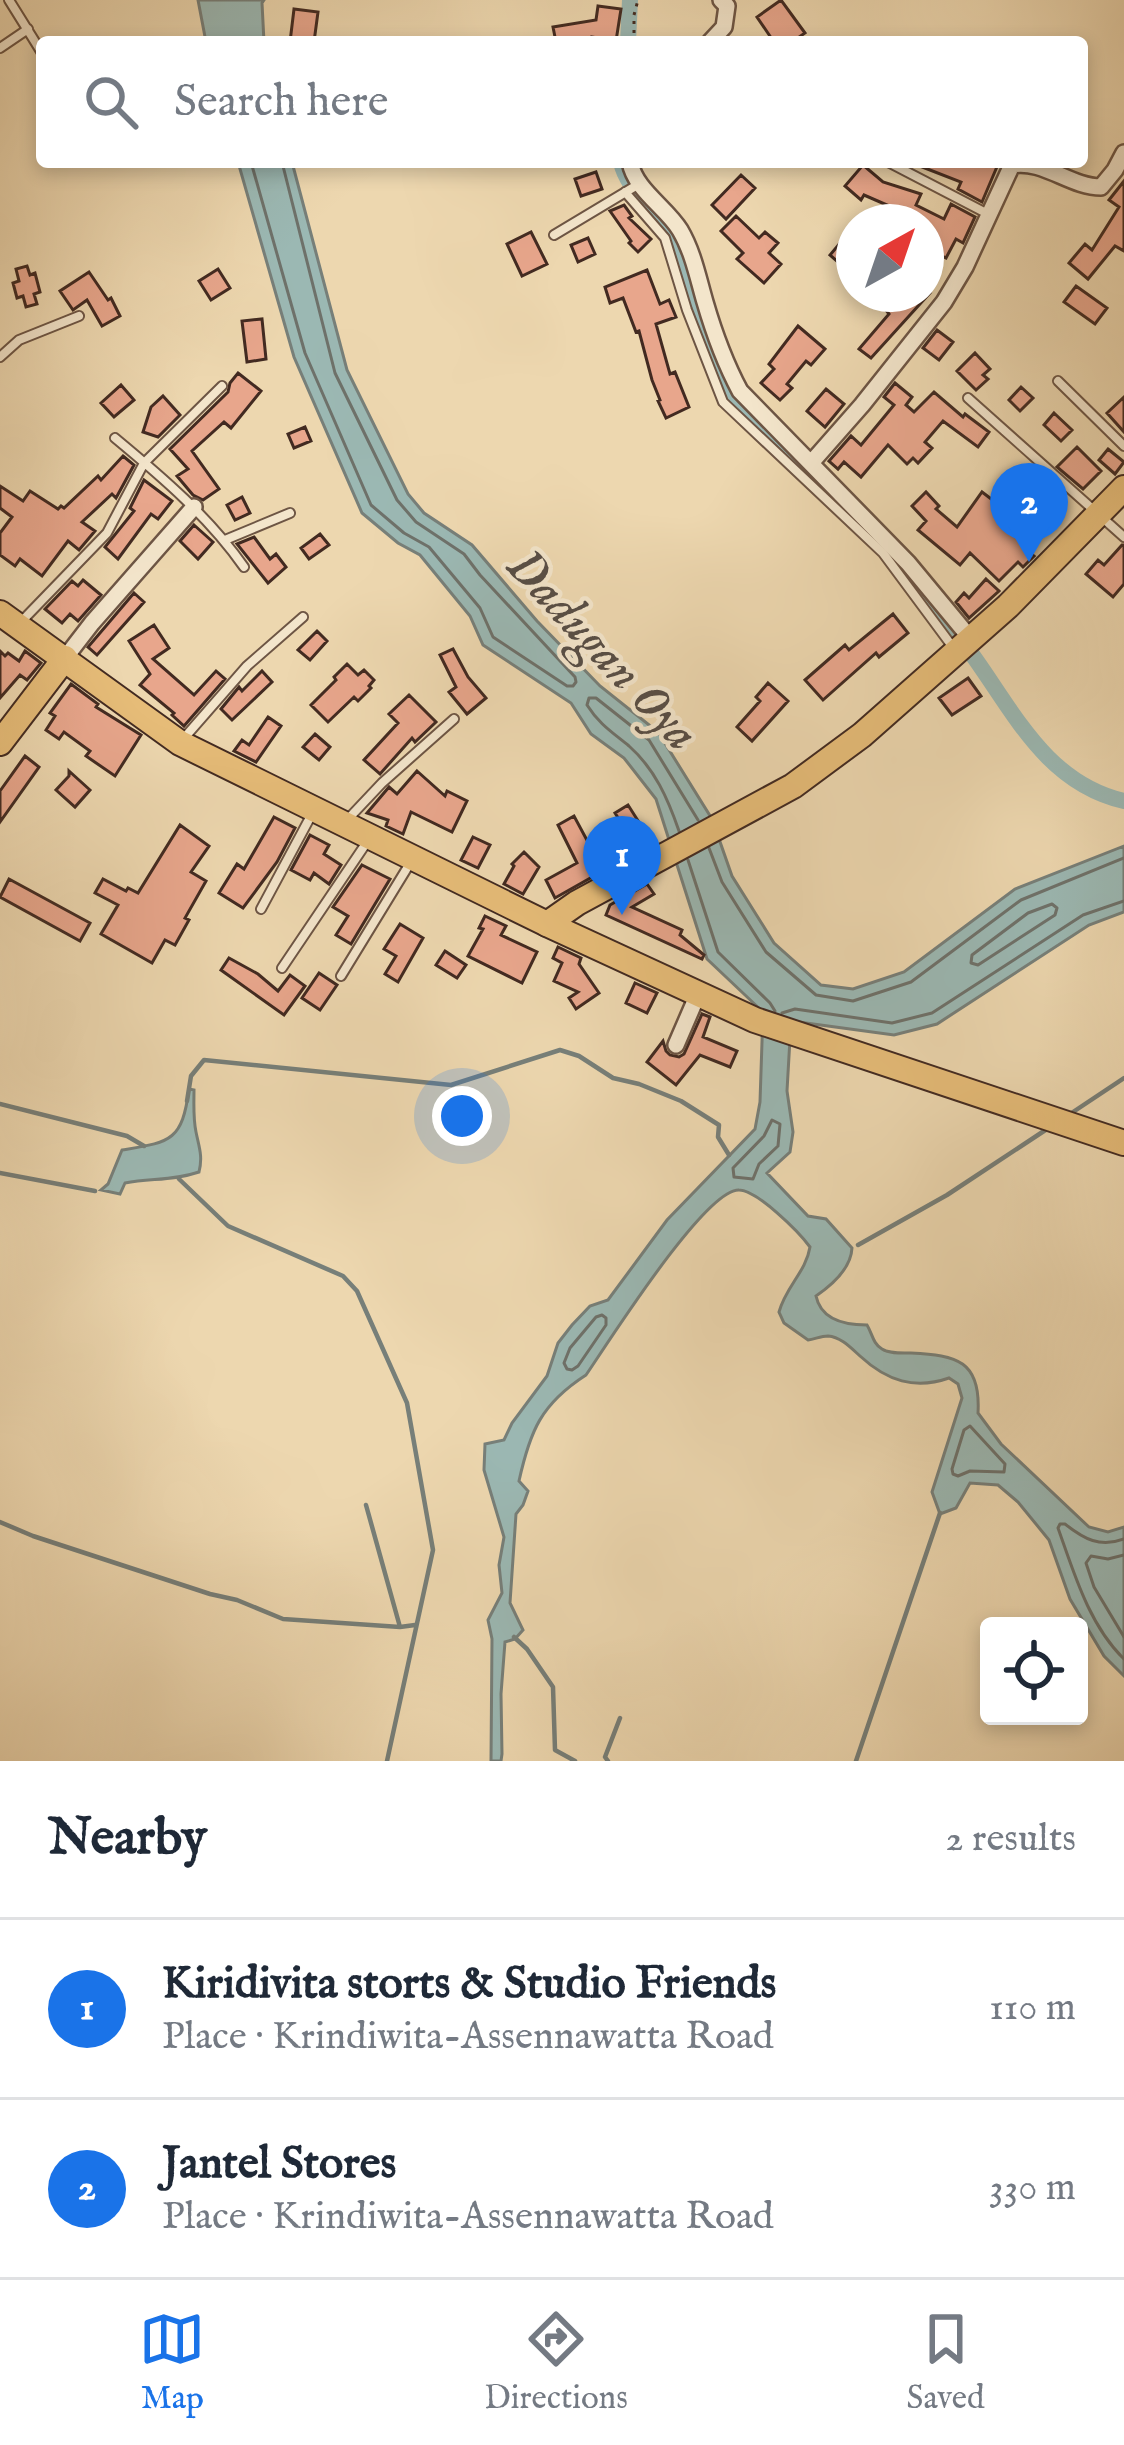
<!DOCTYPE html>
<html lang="en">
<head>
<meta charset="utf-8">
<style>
	body { margin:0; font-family:"IM FELL English",serif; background:#f2f2f3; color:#1f2937 }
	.controls { position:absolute; right:36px; bottom:36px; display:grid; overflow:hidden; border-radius:12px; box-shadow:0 6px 18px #0003 }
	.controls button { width:108px; height:108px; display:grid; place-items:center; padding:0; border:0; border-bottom:3px solid #e0e1e3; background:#fff; color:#1f2937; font:60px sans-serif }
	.compass { position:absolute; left:836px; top:204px; width:108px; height:108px; border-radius:50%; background:#fff; box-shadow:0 6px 18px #0003; rotate:40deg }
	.you { position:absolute; left:462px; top:1116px; width:42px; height:42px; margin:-30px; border:9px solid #fff; border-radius:50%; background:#1a73e8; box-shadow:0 0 0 18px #1a73e833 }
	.badge { display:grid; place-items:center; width:78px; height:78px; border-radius:50%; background:#1a73e8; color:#fff; font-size:39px; font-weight:700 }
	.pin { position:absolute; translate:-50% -99px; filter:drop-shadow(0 3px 6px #0008) }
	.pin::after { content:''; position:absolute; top:63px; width:42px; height:36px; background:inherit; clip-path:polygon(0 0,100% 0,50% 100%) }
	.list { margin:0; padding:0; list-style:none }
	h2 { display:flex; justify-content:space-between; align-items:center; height:156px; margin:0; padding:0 48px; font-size:51px }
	h2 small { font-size:39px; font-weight:400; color:#747a83 }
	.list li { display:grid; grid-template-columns:78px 1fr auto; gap:36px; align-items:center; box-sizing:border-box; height:180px; padding:0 48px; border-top:3px solid #e0e1e3 }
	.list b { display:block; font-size:45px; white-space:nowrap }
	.list p { margin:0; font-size:39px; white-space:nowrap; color:#747a83 }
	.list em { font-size:39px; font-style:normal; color:#747a83 }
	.icon { flex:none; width:66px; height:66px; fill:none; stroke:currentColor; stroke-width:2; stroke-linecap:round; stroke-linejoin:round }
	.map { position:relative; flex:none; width:1124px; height:1761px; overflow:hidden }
	.search { position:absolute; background:#fff; box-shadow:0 6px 18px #0003; left:36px; right:36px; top:36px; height:132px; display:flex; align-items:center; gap:30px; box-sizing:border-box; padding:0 42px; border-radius:12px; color:#747a83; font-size:45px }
	.sheet { height:516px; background:#fff }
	nav { display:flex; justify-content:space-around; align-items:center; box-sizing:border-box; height:168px; border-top:3px solid #e0e1e3; background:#fff; font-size:33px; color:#747a83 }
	nav a { display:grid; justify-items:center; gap:6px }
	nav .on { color:#1a73e8 }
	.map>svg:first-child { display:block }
	.water { fill:#9bb8b3; stroke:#777f79; stroke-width:3 }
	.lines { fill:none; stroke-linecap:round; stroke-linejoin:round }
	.shore { stroke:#6e716a; stroke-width:3 }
	.stream { stroke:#777f79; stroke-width:4.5 }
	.canal { stroke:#9bb8b3; stroke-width:16 }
	.building { fill:#e8a68c; stroke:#422a21; stroke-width:3 }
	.service-casing { stroke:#6d5544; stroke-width:12 }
	.minor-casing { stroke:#6d5544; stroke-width:20 }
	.primary-casing { stroke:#422a21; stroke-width:28 }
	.trunk-casing { stroke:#422a21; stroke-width:28 }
	.path { stroke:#422a21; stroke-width:3; stroke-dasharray:3 6; stroke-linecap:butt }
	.service { stroke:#f3e5cb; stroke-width:8 }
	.minor { stroke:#f3e5cb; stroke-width:15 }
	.primary { stroke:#e6bc78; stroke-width:24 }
	.trunk { stroke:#e6bc78; stroke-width:24 }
	.labels { text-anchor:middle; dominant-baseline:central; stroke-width:9; stroke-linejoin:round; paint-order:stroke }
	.water-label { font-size:51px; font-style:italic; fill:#584e46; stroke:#f3e5cb }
</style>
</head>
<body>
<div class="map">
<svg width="1124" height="1761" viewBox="0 0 1124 1761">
	<rect width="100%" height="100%" fill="#edd7af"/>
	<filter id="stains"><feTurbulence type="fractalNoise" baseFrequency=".00167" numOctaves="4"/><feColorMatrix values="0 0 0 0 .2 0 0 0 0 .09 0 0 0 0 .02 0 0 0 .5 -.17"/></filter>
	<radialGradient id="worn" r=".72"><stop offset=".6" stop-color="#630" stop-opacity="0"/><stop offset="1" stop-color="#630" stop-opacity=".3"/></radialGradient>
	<path class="water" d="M198,0H264L262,3L264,42H206Z
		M238,162H292L347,370L408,494L424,513L472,545L537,621L600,686L658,732L712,819L732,876L774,943L821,985L853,989L904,972L1015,889L1124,846V912L1089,925L937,1024L894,1035L791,1021L787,1091L793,1132L790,1152L767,1173L808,1216L826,1219L852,1248C851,1269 832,1285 816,1296C821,1320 845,1325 867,1325C872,1333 873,1344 882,1349C890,1354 902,1353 911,1353C957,1355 981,1361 978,1413L1001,1444L1089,1527L1108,1532L1124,1527V1676L1104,1656L1070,1599L1049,1540L1018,1502L998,1485L970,1483L956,1508L940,1514L932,1492L962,1398L958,1384L949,1378C915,1390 887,1381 860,1356C851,1348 841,1337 828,1336C821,1336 815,1339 808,1340L784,1323L779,1312C786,1286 806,1272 810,1247C799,1232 757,1190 739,1190C705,1189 608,1343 586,1375C541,1404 530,1431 519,1481L528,1491L523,1505L516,1514L510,1603L523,1630L515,1639L505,1642L501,1694L502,1754L501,1761H491L492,1639L488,1620L502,1593L499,1565L504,1537L484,1470L485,1444L504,1440L512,1423L547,1376L558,1343L572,1325L590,1306L608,1300L667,1220L755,1129L760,1102L763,1012L707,959L656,799L624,758L591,734L571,703L483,645L470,616L420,555L398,543L362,513L294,357Z
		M189,1089L194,1090C194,1104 193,1118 196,1132C199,1147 203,1156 199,1172C172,1181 152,1178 125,1183L120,1194L101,1190L108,1184L122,1150C170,1142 182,1142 189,1089Z"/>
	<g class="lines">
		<path class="shore" d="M251,162L305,353L371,505L404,533L429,547L480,608L493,637L567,686H573L576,682L575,677L480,575L464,554L416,522L397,500L335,373L282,162
			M679,831C668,799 655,769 629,746C612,732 599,724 587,705L589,698H596L649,740L698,820
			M709,848L722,882L766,952L816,995L853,1001L911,982L1021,900L1124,858
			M688,860L718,952L770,1003L775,1011
			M1052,904L1057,908L1055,915L978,965L971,963L972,955L1028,913Z
			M782,1013L795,1009L892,1023L932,1013L1083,915L1124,901
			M772,1120L780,1124L778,1146L759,1164L753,1179L734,1177L733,1168L764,1136Z
			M602,1315L606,1318V1325L578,1366L572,1370L567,1369L564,1363L570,1348L596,1317Z
			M970,1426L1005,1464L1004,1472L970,1471L958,1476L953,1474L952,1469L964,1430Z
			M1124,1539C1100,1548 1084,1539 1065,1524H1060L1058,1528C1074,1573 1089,1625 1124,1659
			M1124,1555L1108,1559L1091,1556L1086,1563L1094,1587L1124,1637"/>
		<path class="stream" d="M187,1101L191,1076L204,1060L451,1085L560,1050L579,1056L613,1078L639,1084L681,1101L719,1125L718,1137L729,1155
			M0,1104L127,1136L144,1146
			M1067,1116L1124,1078
			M0,1173L95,1191
			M179,1179L228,1226L343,1276L357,1291L407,1403L433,1550L387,1761
			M858,1245L947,1195L1047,1129
			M366,1505L400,1627
			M0,1522L33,1536L210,1594L237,1600L283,1619L400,1627L415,1625
			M514,1637L527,1649L553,1687L555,1750L575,1761
			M608,1761L605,1757L620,1718
			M856,1761L940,1513"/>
		<path class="canal" d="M628,42L630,0
			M621,162C627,191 655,206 668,231C696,279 698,341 728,388C750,423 796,460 826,489
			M918,586C935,609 954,630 971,653C1014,712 1046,783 1124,801"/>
	</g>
	<path class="building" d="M781,0L805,33L792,42H774L757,17Z
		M598,6L621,9L616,41L592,37V42H556L553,27L596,20Z
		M294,9L318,12L314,42H290Z
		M999,162L982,202L958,189L961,182L912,163Z
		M863,165L883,182L921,194L916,205L944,219L951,204L975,217L963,243L956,239L946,258L926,248V222L864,195L861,200L845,186Z
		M596,172L602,189L581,196L575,179Z
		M741,175L755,188L726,219L712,205Z
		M1124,181V251L1115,246L1088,279L1069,263L1085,244L1092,250L1119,207L1109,200Z
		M624,205L632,216L629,218L651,239L638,252L629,243L631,241L610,211Z
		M736,216L759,238L765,232L778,243L769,253L781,264L764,283L737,259L743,253L721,231Z
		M531,232L547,264L522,276L507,244Z
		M588,238L595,254L578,262L571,245Z
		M841,242L854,254V276L830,255Z
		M27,266L30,275L35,273L40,292L34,294L37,304L26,307L23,296L17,298L13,283L19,281L16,269Z
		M218,269L230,288L211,300L199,281Z
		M647,270L660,304L669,300L676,317L656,324L670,374L675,372L689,407L666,418L658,401L660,400L652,380L639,331L636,332L623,298L610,303L605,287Z
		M89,272L108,300L111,298L120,316L102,326L87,300L73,310L60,291Z
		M1076,286L1107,308L1095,324L1064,302Z
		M901,294H929L871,358L859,349L889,314L886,310Z
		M262,319L266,359L247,362L242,321Z
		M798,326L825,349L811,365L806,361L787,384L792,388L780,400L761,383L774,369L769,364Z
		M937,330L953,342L939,360L923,348Z
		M975,353L990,369L983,375L988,379L976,390L957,371Z
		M238,373L261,391L231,428L224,422L192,451L219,489L203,500L193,495L177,476L188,469L170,449L228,392L230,383Z
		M895,383L912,397L906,405L914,412L934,392L963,417L965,414L989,432L978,447L943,421L925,442L932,448L918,463L913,458L907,464L888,445L861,477L844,462L838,469L829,461L851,436L861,445L894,405L884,397Z
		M121,385L134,400L114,417L101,403Z
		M1021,387L1033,398L1020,411L1009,400Z
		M826,389L844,404L825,427L807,411Z
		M163,396L180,415L158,437L143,432L151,407Z
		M1124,397V432L1107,413Z
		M1054,413L1072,430L1061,441L1044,425Z
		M305,427L311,441L294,448L288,434Z
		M1077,447L1101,471L1083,489L1057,467Z
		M1108,449L1124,462L1115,474L1099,460Z
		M123,456L134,465L116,498L112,494L82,522L95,531L79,550L68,541L42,576L20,559L15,566L0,555V533L12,517L0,508V486L23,501L30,491L58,509L61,506L64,508L98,476L101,480Z
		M1038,472L1064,494L1034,526L1044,534L1029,552L1034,556L1023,567L1018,562L999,581L970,553L960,565L918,530L926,521L912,506L926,492L939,506L936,509L957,527L982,492L1003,508Z
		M144,480L172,501L158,519L151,514L118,559L105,547L134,511L130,508Z
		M242,497L250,513L235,520L227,505Z
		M194,525L213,542L198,559L180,541Z
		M320,534L329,545L309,559L301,548Z
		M254,537L270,559L276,554L286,567L268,583L237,544Z
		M1122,545H1124V584L1113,597L1086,574L1098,560L1104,565Z
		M986,579L999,591L969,618L956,602L964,593L969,598Z
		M83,580L101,595L78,621L70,614L62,623L45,609L72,581L78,586Z
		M134,593L144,602L97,655L88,647Z
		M893,614L908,633L879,657L876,653L823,700L805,680L845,645L849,650Z
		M154,625L169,648L153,659L194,695L216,671L225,679L184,726L172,715L174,713L140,685L150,674L129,641Z
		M317,631L327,641L310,660L298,650Z
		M453,649L468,677L486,698L467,714L449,692L456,687L440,655Z
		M0,651L5,656L8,653L19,661L25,651L41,663L27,680L20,675L0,698Z
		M347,664L358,675L364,670L374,680L369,686L371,688L358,701L354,697L328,722L311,705L336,680L334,677Z
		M262,671L272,682L232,720L221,709L239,687L242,691Z
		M968,678L981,696L952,715L939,698Z
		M768,683L788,701L752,741L737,727L760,701L756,697Z
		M71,684L98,704L96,707L141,735L115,776L86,756L90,751L64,732L59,739L46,730L55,716L50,713Z
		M409,695L436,722L415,742L412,738L380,774L364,760L398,723L389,714Z
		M268,717L281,726L256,762L234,751L242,740L249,745Z
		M315,734L330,747L319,760L303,747Z
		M25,756L39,767L0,822V791Z
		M69,771L90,790L75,807L56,790L69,776Z
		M417,771L445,796L447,791L467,801L452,832L411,812L403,834L386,826L388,820L367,813L389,787L397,794Z
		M628,805L642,827L615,845L624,859L555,898L546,880L577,863L558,825L574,816L589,844H591L622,824L615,813Z
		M274,817L295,828L277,862L243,908L219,893L237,864L244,869Z
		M180,825L209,846L191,872L206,881L185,918L189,920L175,945L165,940L152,963L101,934L118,905L95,893L103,879L126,891L128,888L138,893Z
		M310,835L329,845L324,854L341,865L329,884L314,873L310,880L291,870Z
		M473,837L490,845L478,868L461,860Z
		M524,852L539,867L523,894L504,884L514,866L512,864Z
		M362,865L390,879L351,944L336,935L348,916L333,907Z
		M9,879L90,923L80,941L0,897Z
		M647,884L654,894L632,907L682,930L680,935L704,955L702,959L606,915L610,905Z
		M485,916L506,926L501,935L537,952L522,983L468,956L483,929L479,928Z
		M400,924L423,938L398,982L385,974L396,956L384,949Z
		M558,947L581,958L579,964L599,993L576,1009L569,998L578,992L554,981L562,963L553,958Z
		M445,951L466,965L457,978L436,965Z
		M229,958L258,974L278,991L290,975L305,986L284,1015L221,970Z
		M319,973L337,985L320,1010L302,998Z
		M635,983L657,993L647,1013L626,1003Z
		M702,1014L710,1017L703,1037L737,1051L730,1067L700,1055L676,1085L647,1062L663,1041L666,1051L670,1055L679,1057L684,1054Z"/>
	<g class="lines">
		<g class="service-casing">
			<path id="service" d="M9,0L42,53
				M0,48L28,29
				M888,162L988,214
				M625,192L665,238L687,310L723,402L883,553L952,646
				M554,235L639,184
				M0,357L19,340L79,316
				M1058,381L1124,446
				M968,398L1124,537
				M115,438C162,477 209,517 244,567
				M225,540L290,513
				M19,624L107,533L144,463L222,386
				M185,737L247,666L303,617
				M348,819L382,783L454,719
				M261,909L313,812
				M282,968L369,839
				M341,976L412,860"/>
		</g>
		<g class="minor-casing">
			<path id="minor" d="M710,42L724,27L727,6L721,0
				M630,162C635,190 666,207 680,230C693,252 698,278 705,302C714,333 725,363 740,391L908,563L971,639
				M811,463L862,405L944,302L965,267L1012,165C1043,159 1070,187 1101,187L1115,170L1124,153
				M65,658L92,623L194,507
				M676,1045L698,994"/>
		</g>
		<g class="primary-casing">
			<path id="primary" d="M0,743L65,658
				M547,924L577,903L793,786L862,735L1008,606L1124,488"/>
		</g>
		<g class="trunk-casing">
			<path id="trunk" d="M0,613L180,743L547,924L755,1020L1124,1143"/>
		</g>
		<path class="path" d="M634,42V15L638,0"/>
		<use href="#service" class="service"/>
		<use href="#minor" class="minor"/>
		<use href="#primary" class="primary"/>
		<use href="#trunk" class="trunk"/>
	</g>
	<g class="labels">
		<g class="water-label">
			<text transform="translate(601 651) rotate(47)">Dadugan Oya</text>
		</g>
	</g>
	<rect width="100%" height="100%" filter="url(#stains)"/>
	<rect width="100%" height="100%" fill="url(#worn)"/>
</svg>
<div class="controls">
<button><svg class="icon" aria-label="locate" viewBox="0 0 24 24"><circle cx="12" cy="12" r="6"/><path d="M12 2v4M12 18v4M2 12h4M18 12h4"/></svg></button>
</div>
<svg class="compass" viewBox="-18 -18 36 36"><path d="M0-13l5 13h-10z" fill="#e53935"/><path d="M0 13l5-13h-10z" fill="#747a83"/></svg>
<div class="you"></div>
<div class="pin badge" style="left:622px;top:915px">1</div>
<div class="pin badge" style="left:1029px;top:562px">2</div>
<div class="search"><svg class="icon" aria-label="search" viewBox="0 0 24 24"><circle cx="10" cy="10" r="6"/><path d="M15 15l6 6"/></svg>Search here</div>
</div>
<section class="sheet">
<h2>Nearby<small>2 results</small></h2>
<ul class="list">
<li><span class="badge">1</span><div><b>Kiridivita storts &amp; Studio Friends</b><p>Place · Krindiwita-Assennawatta Road</p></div><em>110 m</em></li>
<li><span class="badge">2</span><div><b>Jantel Stores</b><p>Place · Krindiwita-Assennawatta Road</p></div><em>330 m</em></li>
</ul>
</section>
<nav>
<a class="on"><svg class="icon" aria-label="map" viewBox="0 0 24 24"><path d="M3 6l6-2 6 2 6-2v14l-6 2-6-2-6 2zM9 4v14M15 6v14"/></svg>Map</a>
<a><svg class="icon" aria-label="directions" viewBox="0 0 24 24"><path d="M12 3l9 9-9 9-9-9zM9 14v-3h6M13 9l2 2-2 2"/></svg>Directions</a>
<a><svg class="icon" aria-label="saved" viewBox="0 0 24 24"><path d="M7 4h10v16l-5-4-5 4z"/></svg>Saved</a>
</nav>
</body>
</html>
